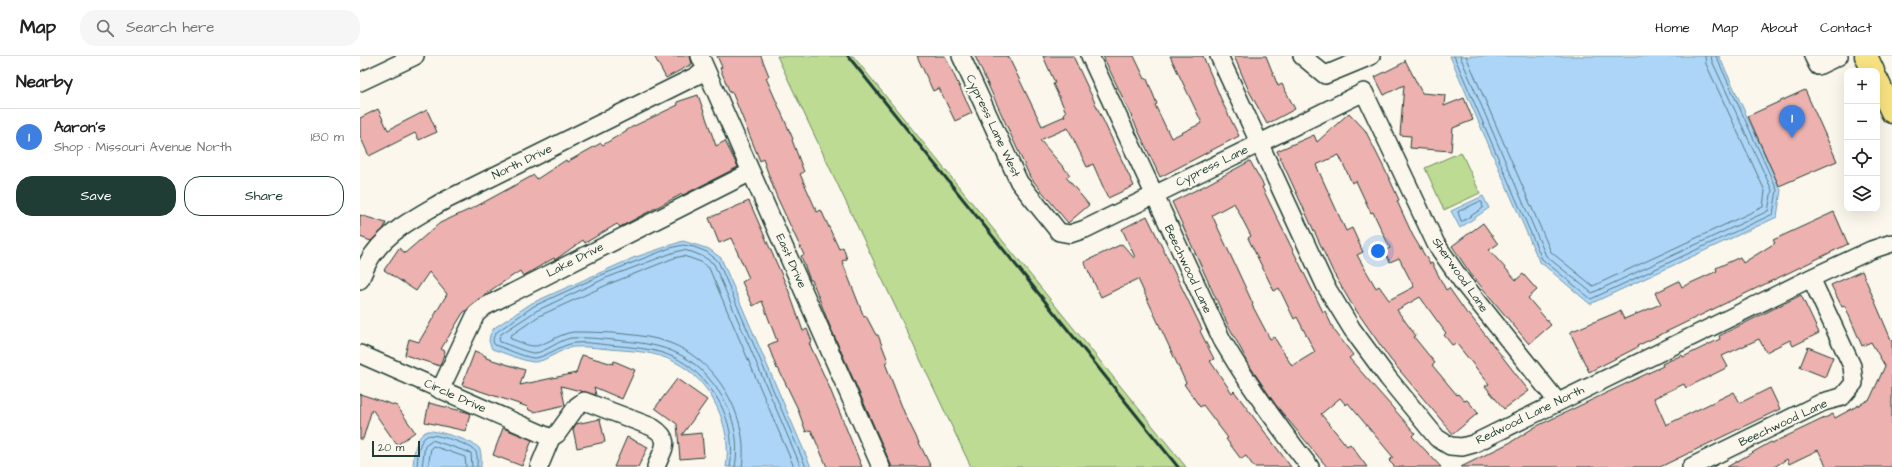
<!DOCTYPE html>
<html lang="en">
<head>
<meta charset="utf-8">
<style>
	body { margin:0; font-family:"Architects Daughter",sans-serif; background:#f6f6f6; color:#222 }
	.controls { position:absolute; right:12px; top:12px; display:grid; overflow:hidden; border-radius:8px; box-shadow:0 4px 16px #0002 }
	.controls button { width:36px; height:36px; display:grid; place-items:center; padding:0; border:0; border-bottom:1px solid #e0e0e0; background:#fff; color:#222; font:20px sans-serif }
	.scale { position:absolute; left:12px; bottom:10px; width:48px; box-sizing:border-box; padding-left:4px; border:2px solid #1f3d34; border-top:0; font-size:11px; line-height:14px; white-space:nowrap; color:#1f3d34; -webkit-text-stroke:3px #fbf7ec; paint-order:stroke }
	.you { position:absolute; left:1018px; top:195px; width:14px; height:14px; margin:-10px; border:3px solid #fff; border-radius:50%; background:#1a73e8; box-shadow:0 0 0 6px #1a73e833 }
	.badge { display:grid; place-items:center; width:26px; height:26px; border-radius:50%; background:#1f3d34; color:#fff; font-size:13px; font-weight:700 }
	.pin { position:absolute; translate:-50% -33px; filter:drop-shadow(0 1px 2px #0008) }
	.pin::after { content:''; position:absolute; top:21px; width:14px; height:12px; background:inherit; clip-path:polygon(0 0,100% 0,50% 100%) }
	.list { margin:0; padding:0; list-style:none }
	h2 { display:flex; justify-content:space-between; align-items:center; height:52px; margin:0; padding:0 16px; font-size:17px }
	h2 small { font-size:13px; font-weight:400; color:#767676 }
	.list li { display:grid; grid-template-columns:26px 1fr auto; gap:12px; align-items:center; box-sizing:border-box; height:56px; padding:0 16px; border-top:1px solid #e0e0e0 }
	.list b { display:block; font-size:15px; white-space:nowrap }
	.list p { margin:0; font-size:13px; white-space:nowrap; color:#767676 }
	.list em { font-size:13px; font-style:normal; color:#767676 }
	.actions { display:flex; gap:8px; padding:12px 16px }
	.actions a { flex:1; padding:9px 0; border:1px solid #1f3d34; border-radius:16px; text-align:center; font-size:14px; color:#1f3d34 }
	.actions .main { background:#1f3d34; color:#fff }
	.icon { flex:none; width:22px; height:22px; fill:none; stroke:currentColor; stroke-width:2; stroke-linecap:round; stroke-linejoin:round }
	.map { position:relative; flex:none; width:1532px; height:411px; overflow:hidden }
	header { display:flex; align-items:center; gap:24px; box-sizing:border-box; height:56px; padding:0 20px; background:#fff; border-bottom:1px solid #e0e0e0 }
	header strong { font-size:19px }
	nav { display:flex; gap:22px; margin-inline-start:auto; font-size:14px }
	.search { width:280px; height:36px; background:#f6f6f6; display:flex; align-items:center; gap:10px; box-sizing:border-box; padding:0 14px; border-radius:16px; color:#767676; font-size:15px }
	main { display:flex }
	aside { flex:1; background:#fff }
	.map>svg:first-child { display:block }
	.green { fill:#bddb93; stroke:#6e8c64 }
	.water { fill:#acd5f7; stroke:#7498a9 }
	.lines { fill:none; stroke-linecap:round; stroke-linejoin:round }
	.shore { stroke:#577a82; stroke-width:1 }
	.building { fill:#edb2af; stroke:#1f3d34; fill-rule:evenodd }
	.minor-casing { stroke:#1f3d34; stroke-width:20 }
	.major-casing { stroke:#1f3d34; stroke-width:25 }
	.minor { stroke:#fbf7ec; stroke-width:17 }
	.major { stroke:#f8e281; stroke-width:22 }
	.rail { stroke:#1f3d34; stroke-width:3 }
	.labels { text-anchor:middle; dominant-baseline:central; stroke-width:4; stroke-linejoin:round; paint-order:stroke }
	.street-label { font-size:12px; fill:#1f3d34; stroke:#fbf7ec }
</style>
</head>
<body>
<header>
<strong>Map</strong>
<div class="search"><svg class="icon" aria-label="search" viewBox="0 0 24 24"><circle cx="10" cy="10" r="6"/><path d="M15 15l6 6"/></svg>Search here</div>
<nav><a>Home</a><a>Map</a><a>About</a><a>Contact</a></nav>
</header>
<main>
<aside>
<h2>Nearby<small></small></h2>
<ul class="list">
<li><span class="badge" style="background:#3f7fe0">1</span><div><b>Aaron's</b><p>Shop · Missouri Avenue North</p></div><em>180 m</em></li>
</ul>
<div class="actions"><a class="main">Save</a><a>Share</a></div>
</aside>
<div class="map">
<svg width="1532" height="411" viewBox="0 0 1532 411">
	<rect width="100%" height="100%" fill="#fbf7ec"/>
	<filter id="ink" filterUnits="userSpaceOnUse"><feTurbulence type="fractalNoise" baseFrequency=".025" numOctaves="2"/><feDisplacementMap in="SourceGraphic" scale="8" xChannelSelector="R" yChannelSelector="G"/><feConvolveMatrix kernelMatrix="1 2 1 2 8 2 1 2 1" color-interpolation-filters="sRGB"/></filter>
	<g filter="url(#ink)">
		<path class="green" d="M417,0H493L826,411H611Z
			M1101,96L1120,137L1084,154L1065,112Z"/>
		<path class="water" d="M1090,0H1359L1421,134L1417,161L1230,248L1179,205Z
			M1123,140L1129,152L1100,172L1091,155Z
			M323,185L349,193L361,202L451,411H366C373,371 351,324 315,306C294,295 272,295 249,293C237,292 225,290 213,291C200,293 184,307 173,306C160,304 145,297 132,293L129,285L130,279L134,272L172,247L273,202Z
			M68,375C77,374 113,385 119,392C122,397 121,405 121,411H53C54,399 54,380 68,375Z"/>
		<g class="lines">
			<path class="shore" d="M1094,0L1182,203L1231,243L1413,158L1417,134L1356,0
				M1100,0L1186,200L1232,237L1408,155L1412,134L1352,5L1351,0
				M1106,0L1191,196L1233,230L1403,151L1405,135L1346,8L1345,0
				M1119,146H1122L1123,152L1103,165H1101L1098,156Z
				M57,411C58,402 57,385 67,380C73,376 113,389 116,396C118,400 117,407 117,411
				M62,411L65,389L72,384L111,397L112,411
				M68,411L71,392L73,390L105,401L106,411
				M370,411C375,385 368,357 353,336C324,295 295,293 249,289C237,288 223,285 210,288C200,290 182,303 173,302C161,300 147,293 135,289C131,284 134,279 138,275L174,250L244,218L310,192L323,189L334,191L347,196L358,205L446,411
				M375,411C380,384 373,355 357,333C329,293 299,288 254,284C240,283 226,281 211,282C199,284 186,296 175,297C166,297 148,288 140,286L139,282L141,278L176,255L246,222L312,197L323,194L332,196L344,201L354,208L441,411
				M382,411C390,361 357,305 310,287C284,277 241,276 214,276C200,277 182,291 174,290C167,290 158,285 151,283L150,280L179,260L249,228L314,202L323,200L330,202L341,206L349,212L434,411"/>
		</g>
		<path class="building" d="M294,0H330L332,8L306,22Z
			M357,0H401L409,20L406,22L433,83L432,84L444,116L440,118L457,156L461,154L479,193L483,191L487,203L482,205L504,261L506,260L516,279H518L528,305L525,307L544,356L571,411H532L469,268L452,224H450L441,200L444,199L416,139L403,103L400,105L372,36L370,37L360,12L362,11Z
			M557,0H585L612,57L595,65L579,32L573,35Z
			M615,0H648L682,70L705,60L704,58L706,56L693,28L695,27L683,0H713L774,130L748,142L733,108L727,111L708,72L680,84L710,119L706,121L729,149L708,167L670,121Z
			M743,0H774L785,23H787L797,48L795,49L811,82L842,67L810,0H843L864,50L879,80L800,121Z
			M874,0H906L918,30L922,28L935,53L907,68L889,35Z
			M1045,4L1062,37L1085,39L1084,50L1104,42L1113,64L1093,72L1091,95L1050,92L1051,80L1040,79L1044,29L1024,39L1015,21L1045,6Z
			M1445,34L1477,105L1419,130L1388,60Z
			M338,39L356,90L365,85L378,111L323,139L322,138L260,171L257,168L225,187L223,184L195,204L194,202L163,220L160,215L131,234L103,257L81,293L85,295L80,310L45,299L49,283L59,286L87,238L69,216L56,235L24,214L39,192L45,197L80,167L115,151L174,119L177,123L206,104L207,106L241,87L243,89L272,71L318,49L317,46Z
			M18,53L28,74L67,54L77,76L59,84L55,77L9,100L0,80V62Z
			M989,57L1005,74L1030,124L1039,144L1037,145L1053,180L1070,208L1072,207L1086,234L1089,232L1108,259L1109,258L1123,276L1169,335L1144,353L1125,330L1129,328L1096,287L1092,289L1084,279L1086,277L1060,241L1037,254L1056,280L1054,281L1075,307L1072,309L1097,339L1098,338L1104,345L1107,344L1118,357L1093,378L1030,303L991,247L974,218L917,95L954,79L957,86ZM979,99L992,127L996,125L1011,157L1013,156L1030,192L1024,195L1030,206L1039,202L1054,231L1029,244L1019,230L1016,232L997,199L1003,196L992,172L986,175L956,109Z
			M890,105L904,130L902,131L963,256L965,255L974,274L993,299L989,302L1055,377L1052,380L1081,411H1035L1029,405L1033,401L988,347L986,349L980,342L961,358L987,390L990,388L1007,411H967L915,348L891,312L867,267L812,146L846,129ZM874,147L891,180L888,182L914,235L919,232L934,263L937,261L955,296L932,310L914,281L910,283L892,249L893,248L852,159Z
			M389,145L428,233L443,275L447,273L452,285L449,287L468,328L502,411H467L451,374L446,376L437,351L418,312L417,313L408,289L417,285L402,245L393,250L382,226L389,222L371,182L359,187L349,162Z
			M1474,156L1488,188L1277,290L1278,291L1229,316L1210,276L1260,255L1264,263L1301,248L1295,237L1319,225L1322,231L1357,215L1356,212L1380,201L1383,207L1415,187L1413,184Z
			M0,159L26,167L24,172L11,185L0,181Z
			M787,160L842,273L840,275L854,303L850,305L872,337L874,335L931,411H894L886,400L881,403L866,383L868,382L843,349L840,351L824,328L826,327L778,223L741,241L724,206L762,188L774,202L775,201L762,173Z
			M1123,167L1138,188L1129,194L1156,224L1163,218L1177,234L1168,242L1191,269L1169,288L1110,217L1092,190Z
			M1502,215L1532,286V411H1467L1458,394L1429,408L1427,403L1414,411H1367L1411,386L1412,387L1473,358L1475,362L1510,343L1525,310L1511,286L1502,290L1485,250L1482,251L1471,229Z
			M1441,239L1459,277L1433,290L1430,284L1406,296L1399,283L1362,300L1368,311L1326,332L1324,328L1294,342L1306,369L1374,336L1380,347L1410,332L1420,353L1300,411H1101L1151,386L1175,371L1303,310L1302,308L1322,299L1323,301L1360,283L1359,280Z
			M1448,291L1473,301L1465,321L1440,311Z
			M115,295L126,300V302L165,314L160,329L216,317L222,299L253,308L254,305L275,314L262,343L234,331L236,339L201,330L205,349L174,356L169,354L168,351L102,329Z
			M317,323L347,344L322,379L342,377L344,401L320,403L317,368L295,352Z
			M0,338L37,350L55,376L37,389L12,353L3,383H0Z
			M69,347L110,357L106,375L65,366Z
			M240,363L245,386L217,392L213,373L216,368Z
			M143,372L172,384L162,410L133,399Z
			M267,381L288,391L278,411H254Z"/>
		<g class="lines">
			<g class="minor-casing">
				<path id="minor" d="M340,0L521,411
					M601,0L659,126L699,176L710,178L725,173L1004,36L1076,188L1103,227L1197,345
					M730,0L862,284C889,330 917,369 950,411
					M859,0L965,229L992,273L1028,322L1077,382L1090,390L1102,391L1113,388L1451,222L1511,194L1532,187
					M942,0L965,19L1011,0
					M1453,0L1458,10L1479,0
					M0,26L55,0
					M0,224C4,215 8,204 14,197C31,174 56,161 80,147L346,15
					M0,298L191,382
					M80,334L116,258L124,251L391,116
					M179,411L191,382L197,378L217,350L224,345L292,371C313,384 303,392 296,411
					M1331,411L1463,346L1482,341L1494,327L1492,310L1451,222"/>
			</g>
			<g class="major-casing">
				<path id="major" d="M1506,0L1513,15
					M1517,24L1532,56"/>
			</g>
			<use href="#minor" class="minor"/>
			<use href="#major" class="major"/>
			<path class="rail" d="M488,0L818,411"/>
		</g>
	</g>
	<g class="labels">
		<g class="street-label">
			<text transform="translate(633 70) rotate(65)">Cypress Lane West</text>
			<text transform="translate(162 106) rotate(-26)">North Drive</text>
			<text transform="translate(852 110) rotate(-26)">Cypress Lane</text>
			<text transform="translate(215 204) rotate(-27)">Lake Drive</text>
			<text transform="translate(431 205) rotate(66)">East Drive</text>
			<text transform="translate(828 213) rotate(65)">Beechwood Lane</text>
			<text transform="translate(1100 219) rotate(55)">Sherwood Lane</text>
			<text transform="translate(95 340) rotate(24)">Circle Drive</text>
			<text transform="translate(1170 359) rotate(-26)">Redwood Lane North</text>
			<text transform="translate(1423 367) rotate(-25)">Beechwood Lane</text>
		</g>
	</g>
</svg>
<div class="controls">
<button>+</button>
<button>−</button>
<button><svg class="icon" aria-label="locate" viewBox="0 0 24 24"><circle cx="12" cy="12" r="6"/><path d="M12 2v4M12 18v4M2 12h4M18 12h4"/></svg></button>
<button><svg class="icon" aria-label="layers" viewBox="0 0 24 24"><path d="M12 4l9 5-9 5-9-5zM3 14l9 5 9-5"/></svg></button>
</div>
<div class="scale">20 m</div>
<div class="you"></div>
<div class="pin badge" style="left:1432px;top:82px;background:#3f7fe0">1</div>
</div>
</main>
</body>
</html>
